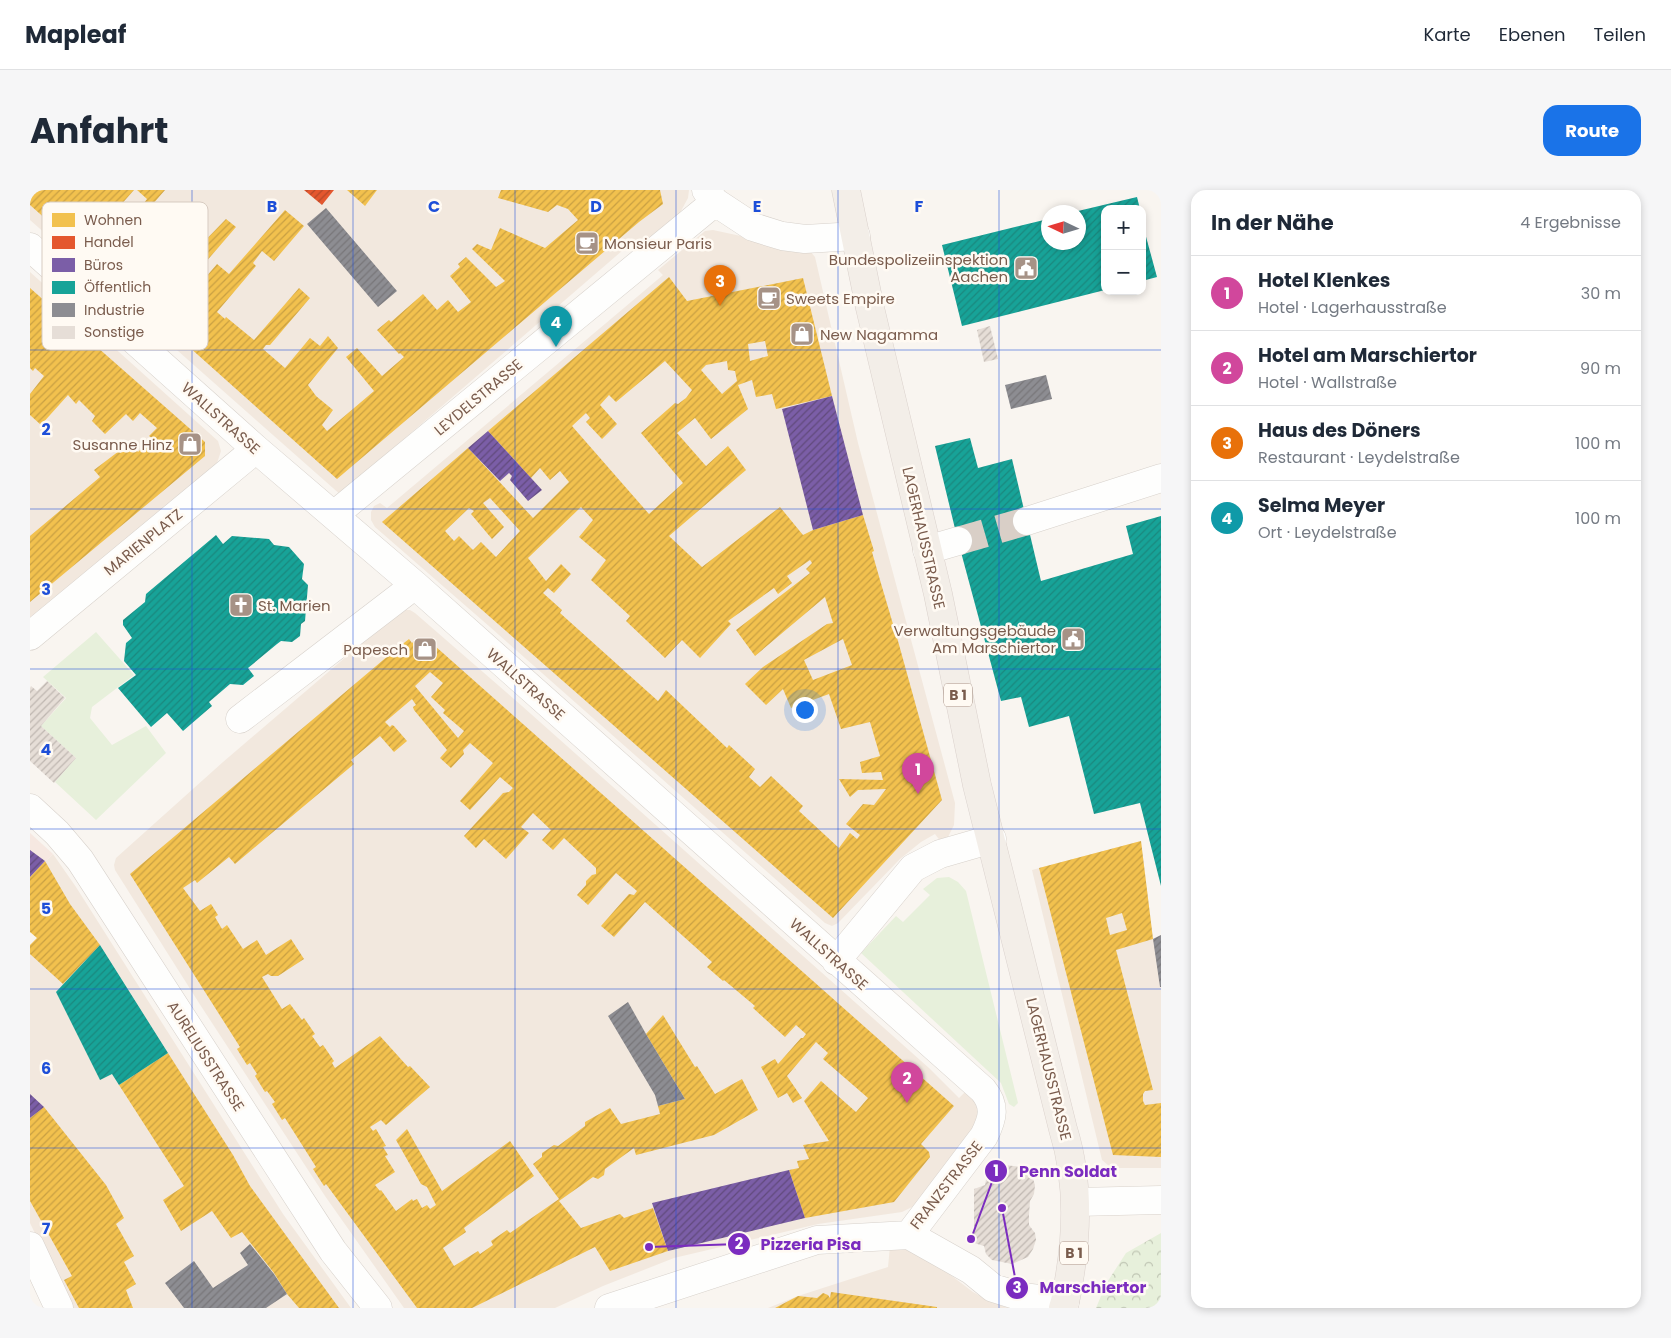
<!DOCTYPE html>
<html lang="de">
<head>
<meta charset="utf-8">
<style>
	body { margin:0; font-family:Poppins,sans-serif; background:#f6f6f7; color:#1f2937 }
	.controls { position:absolute; right:15px; top:15px; display:grid; overflow:hidden; border-radius:10px; box-shadow:0 2px 8px #0003 }
	.controls button { width:45px; height:45px; display:grid; place-items:center; padding:0; border:0; border-bottom:1px solid #e0e1e3; background:#fff; color:#1f2937; font:25px sans-serif }
	.compass { position:absolute; left:1011px; top:15px; width:45px; height:45px; border-radius:50%; background:#fff; box-shadow:0 2px 8px #0003; rotate:274deg }
	.you { position:absolute; left:774px; top:519px; width:18px; height:18px; margin:-12px; border:4px solid #fff; border-radius:50%; background:#1a73e8; box-shadow:0 0 0 8px #1a73e833 }
	.badge { display:grid; place-items:center; width:32px; height:32px; border-radius:50%; background:#1a73e8; color:#fff; font-size:16px; font-weight:700 }
	.pin { position:absolute; translate:-50% -41px; filter:drop-shadow(0 1px 2px #0008) }
	.pin::after { content:''; position:absolute; top:26px; width:18px; height:15px; background:inherit; clip-path:polygon(0 0,100% 0,50% 100%) }
	.list { margin:0; padding:0; list-style:none }
	h2 { display:flex; justify-content:space-between; align-items:center; height:65px; margin:0; padding:0 20px; font-size:21px }
	h2 small { font-size:16px; font-weight:400; color:#747a83 }
	.list li { display:grid; grid-template-columns:32px 1fr auto; gap:15px; align-items:center; box-sizing:border-box; height:75px; padding:0 20px; border-top:1px solid #e0e1e3 }
	.list b { display:block; font-size:19px; white-space:nowrap }
	.list p { margin:0; font-size:16px; white-space:nowrap; color:#747a83 }
	.list em { font-size:16px; font-style:normal; color:#747a83 }
	.map { position:relative; flex:none; width:1131px; height:1118px; overflow:hidden; border-radius:15px }
	header { display:flex; align-items:center; gap:30px; box-sizing:border-box; height:70px; padding:0 25px; background:#fff; border-bottom:1px solid #e0e1e3 }
	header strong { font-size:24px }
	nav { display:flex; gap:28px; margin-inline-start:auto; font-size:18px }
	.intro { display:flex; align-items:center; justify-content:space-between; box-sizing:border-box; height:120px; padding:0 30px }
	h1 { margin:0; font-size:35px }
	.button { padding:12px 22px; border-radius:15px; background:#1a73e8; color:#fff; font-size:18px; font-weight:700 }
	main { display:flex; gap:30px; padding:0 30px }
	aside { flex:1; background:#fff; border-radius:15px; box-shadow:0 2px 8px #0003 }
	.map>svg:first-child { display:block }
	.residential { fill:#f2e8de }
	.commercial { fill:#f6e8e1 }
	.green { fill:#e7f0db }
	.forest { fill:url(#forest-crowns) }
	.homes { fill:url(#homes-hatch); fill-rule:evenodd }
	.shops { fill:url(#shops-hatch) }
	.offices { fill:url(#offices-hatch) }
	.public { fill:url(#public-hatch) }
	.industry { fill:url(#industry-hatch) }
	.building { fill:url(#building-hatch) }
	.lines { fill:none; stroke-linecap:round; stroke-linejoin:round }
	.street-tunnel { stroke:#d9cfc7; stroke-width:28; stroke-dasharray:28 14; stroke-linecap:butt }
	.street-casing { stroke:#d7d1cb; stroke-width:29 }
	.secondary-casing { stroke:#d9d2cb; stroke-width:29 }
	.primary-casing { stroke:#dad1cc; stroke-width:29 }
	.street { stroke:#fefefd; stroke-width:28 }
	.secondary { stroke:#fefefd; stroke-width:28 }
	.primary { stroke:#f3eee8; stroke-width:28 }
	.grid { fill:none; stroke:#1d4ed8; stroke-width:1; stroke-opacity:0.55 }
	.labels { text-anchor:middle; dominant-baseline:central; stroke-width:5; stroke-linejoin:round; paint-order:stroke }
	.shield { fill:#fffaf3; stroke:#a28b7f; stroke-width:1 }
	.shield-label { font-size:14px; font-weight:bold; fill:#7a5c4d }
	.poi-label { font-size:15px; fill:#7a5c4d; stroke:#fffaf3; text-anchor:start }
	.street-label { font-size:15px; fill:#7a5c4d; stroke:#fffaf3 }
	.key { fill:#fffaf3; stroke:#d7cbc1; stroke-width:1 }
	.key-label { font-size:14px; fill:#7a5c4d }
	.grid-label { font-size:16px; text-anchor:middle; font-weight:bold; fill:#1d4ed8; stroke:#fffaf3; stroke-width:5; stroke-linejoin:round; paint-order:stroke }
	.leader { fill:none; stroke:#7b2cbf; stroke-width:2 }
	.callout-dot { fill:#7b2cbf; stroke:#fffaf3; stroke-width:2 }
	.mark-label { font-size:15px; text-anchor:middle; font-weight:bold; fill:#fff }
	.callout-label { font-size:16px; text-anchor:middle; font-weight:bold; fill:#7b2cbf; stroke:#fffaf3; stroke-width:5; stroke-linejoin:round; paint-order:stroke }
</style>
</head>
<body>
<header>
<strong>Mapleaf</strong>
<nav><a>Karte</a><a>Ebenen</a><a>Teilen</a></nav>
</header>
<div class="intro"><h1>Anfahrt</h1><a class="button">Route</a></div>
<main>
<div class="map">
<svg width="1131" height="1118" viewBox="0 0 1131 1118">
	<defs>
		<pattern id="forest-crowns" width="20" height="18" patternUnits="userSpaceOnUse" patternTransform="scale(1.25)"><rect width="20" height="18" fill="#e7f0db"/><path d="M2 6a3 3 0 1 1 6 0M12 15a3 3 0 1 1 6 0" fill="none" stroke="#c0c6b4"/></pattern>
		<pattern id="homes-hatch" width="6" height="6" patternUnits="userSpaceOnUse" patternTransform="scale(1.25)"><rect width="6" height="6" fill="#f2c14e"/><path d="M-1 1l2-2M0 6l6-6M5 7l2-2" fill="none" stroke="#c9a043"/></pattern>
		<pattern id="shops-hatch" width="6" height="6" patternUnits="userSpaceOnUse" patternTransform="scale(1.25)"><rect width="6" height="6" fill="#e4572e"/><path d="M-1 1l2-2M0 6l6-6M5 7l2-2" fill="none" stroke="#b44828"/></pattern>
		<pattern id="offices-hatch" width="6" height="6" patternUnits="userSpaceOnUse" patternTransform="scale(1.25)"><rect width="6" height="6" fill="#7b5ea7"/><path d="M-1 1l2-2M0 6l6-6M5 7l2-2" fill="none" stroke="#614a7c"/></pattern>
		<pattern id="public-hatch" width="6" height="6" patternUnits="userSpaceOnUse" patternTransform="scale(1.25)"><rect width="6" height="6" fill="#17a398"/><path d="M-1 1l2-2M0 6l6-6M5 7l2-2" fill="none" stroke="#1a887e"/></pattern>
		<pattern id="industry-hatch" width="6" height="6" patternUnits="userSpaceOnUse" patternTransform="scale(1.25)"><rect width="6" height="6" fill="#8d8d92"/><path d="M-1 1l2-2M0 6l6-6M5 7l2-2" fill="none" stroke="#787679"/></pattern>
		<pattern id="building-hatch" width="6" height="6" patternUnits="userSpaceOnUse" patternTransform="scale(1.25)"><rect width="6" height="6" fill="#e6ded7"/><path d="M-1 1l2-2M0 6l6-6M5 7l2-2" fill="none" stroke="#bfb7b1"/></pattern>
	</defs>
	<rect width="100%" height="100%" fill="#f9f5f0"/>
	<path class="residential" d="M0,0H659L658,8L651,21L638,35L608,61L600,54L331,286L312,306L0,30Z
		M683,40L780,61L785,67L828,253L925,613L924,635L917,649L911,652L905,644L891,652L870,669L808,733L802,736L795,733L460,437L345,337L341,330V322L344,316L350,313L357,318L633,85L628,80L675,41Z
		M0,82L188,251L191,261L187,273L0,431Z
		M374,420H380L385,423L492,516L899,878L929,908L935,902L944,910L948,915L949,924L946,945L882,1017L872,1022L788,1034L644,1068L573,1096L525,1118H374L295,1006L169,813L85,680L84,675L86,668L193,572L366,424Z
		M1111,651L1123,749L1131,745V978H1085L1079,976L1072,970L1002,680Z
		M23,664L46,697L253,1024L321,1118H41L0,1033V755L7,748L0,687Z
		M860,1056L873,1057L910,1077L943,1102L959,1111L978,1118H738L768,1106L858,1077Z"/>
	<path class="commercial" d="M0,643L23,664L0,687Z"/>
	<path class="green" d="M66,442L104,485L62,517L60,528L82,555L116,536L136,563L66,630L25,592L46,568L11,536L36,508L13,487Z
		M919,687L928,692L936,701L988,913L984,917L979,914L971,893L831,763L866,726L873,732L900,705L893,699L907,688Z"/>
	<path class="forest" d="M1131,1043V1118H1066L1076,1094L1096,1063Z"/>
	<path class="homes" d="M0,0H104L89,17L102,28L117,9L107,0H135L102,38L113,48L117,44L116,37L121,31L131,40L151,17L163,26L131,64L139,71L147,61L159,58L165,61L196,29L206,37L156,95L164,101L187,74L199,84L255,20L274,36L244,71L232,61L223,73L226,76L187,122L195,129L196,127L224,150L269,98L280,108L240,155H236L233,159L255,178L280,148L290,156L298,146L308,158L278,195L286,206L303,220L292,235L297,241L344,201L316,167L327,158L352,186L374,167L370,163L369,164L347,140L359,130L361,132L393,104L407,120L418,110L428,122L441,112L420,86L430,77L428,74L436,67L466,97L475,91L442,59L447,54L461,60L470,38L515,58L548,30L538,19L527,15L518,22L468,8L471,0H630L633,14L609,32L307,289L0,15Z
		M317,0H347L335,16Z
		M639,87L657,111L773,88L802,206L746,219L742,204L726,207L722,190L708,195L718,219L681,249L665,228L647,243L676,276L698,256L716,280L639,346L672,377L750,317L773,345L783,340L833,325L844,361L842,362L850,390L868,451L912,610L803,728L352,332L438,258L503,328L539,292L530,281L520,290L510,278L501,288L458,241ZM735,151L738,166L720,171L718,154ZM635,171L662,200L656,208L648,214L645,213L611,243L653,293L619,324L542,236L556,223L560,228L556,232L572,249L587,234L570,215L579,205L586,212ZM697,171L698,180L705,181L707,191L692,204L671,180L676,175ZM460,308L490,341L466,367L451,352L443,360L429,346L424,351L415,341L439,318L444,321L441,324L462,349L474,337L453,313ZM551,317L563,330L549,347L576,370L561,390L600,426L596,431L635,468L652,450L670,468L701,434L698,431L744,398L748,404L762,393L757,386L780,370L782,373L776,379L780,383L706,440L725,466L795,407L803,433L797,434L733,477L715,494L736,515L753,499L761,518L799,504L811,539L840,532L850,566L830,572L832,583L851,582L853,590L809,589L820,607L828,600L856,599L844,615L833,614L816,634L830,645L827,649L820,643L809,658L769,621L773,616L741,586L730,597L719,587L725,579L699,555L697,558L636,500L628,511L530,423L532,420L513,403L518,398L524,403L541,384L531,374L516,391L498,368ZM813,449L822,475L783,490L774,470Z
		M0,98L175,252V266L0,412V346L70,287L64,280L89,261L90,263L101,254L108,262L122,248L119,246L127,238L110,223L103,231L96,224L75,244L62,231L65,226L49,210L46,214L38,205L11,235L0,225V204L14,186L5,178L3,181L0,178Z
		M387,448H396L924,916L891,954L899,962L900,967L864,1012L775,1028L759,980L769,978L767,971L779,969L773,955L799,951L774,911L791,891L826,922L838,908L793,869L798,863L786,852L757,886L772,908L763,913L757,903L748,908L731,877L745,869L748,874L771,848H773L776,844L766,835L755,847L723,818L725,816L694,790L693,791L677,777L682,772L615,712L584,747L571,736L599,704L604,705L607,701L586,683L558,715L547,705L556,695V691L562,685L566,684V678L534,648L523,660L512,650L521,640L503,623L491,637L499,643L476,669L454,649L446,658L434,646L473,603L479,602L483,598L470,587L440,620L430,611L463,573L440,553L433,560L434,564L421,578L410,568L417,560L384,520L383,517L386,515L382,509L355,532L360,537L362,535L364,536L377,551L364,562L350,546L321,570L324,574L205,674L199,667L167,693L165,690L153,698L170,721L181,714L188,725L185,727L192,739L197,735L213,759L227,750L236,765L261,749L274,769L248,786H241L238,784L232,787L252,819L260,814L272,830L274,828L285,844L282,846L290,857L293,855L304,871L302,873L305,878L350,846L378,877L380,876L400,897L356,935L351,930L340,937L343,941L346,939L356,956L353,957L358,965L355,966L365,982L345,995L350,1001L351,1000L366,1021L382,1009L383,1011L387,1009L392,1018L397,1015L400,1019L406,1015L397,997L391,994L366,950L377,939L412,1001L480,951L504,986L434,1038L436,1042L413,1058L424,1076L448,1061L450,1064L463,1055L461,1051L477,1040L480,1043L529,1009L503,974L512,967V963L524,955L528,956L555,936V932L580,918L591,934L630,924L628,916L655,909L616,844L633,825L665,877L667,876L685,904L712,889L728,920L684,945L606,965L604,958L575,979L574,985L568,989L563,987L529,1011L551,1038L590,1024L594,1028L623,1018L638,1061L580,1081L565,1057L442,1118H387L296,994L294,996L283,979L286,977L255,928L252,930L242,914L245,912L237,901L235,902L225,886L227,884L220,873L217,875L207,859L210,857L100,684L365,460L379,449L382,453ZM400,482L413,493L401,507L415,520L413,523L434,541L428,548L385,496Z
		M1111,651L1123,749L1086,760L1123,900L1115,901L1113,904V911L1115,915L1131,913V967L1083,965L1009,678ZM1092,723L1097,740L1080,745L1076,728Z
		M15,671L40,714L70,755L33,794L0,764V755L7,748L0,742V687Z
		M138,863L203,965L220,996L309,1118H269L257,1104L244,1083L212,1042L201,1048L182,1021L151,1041L133,1010L154,996L89,895Z
		M14,917L76,995L94,1028L86,1034L104,1066L94,1072L106,1094L96,1100L103,1118H49L34,1090L42,1086L0,1011V928Z
		M801,1102L907,1117V1118H745L768,1106L787,1108L793,1103L798,1105L800,1108Z"/>
	<path class="shops" d="M274,0H304L292,15Z"/>
	<path class="offices" d="M802,206L833,325L783,340L752,219Z
		M458,241L512,300L498,311L480,290L482,286L479,283L470,291L438,258Z
		M0,660L15,671L0,687Z
		M0,904L14,917L0,928Z
		M759,980L775,1028L638,1061L622,1013Z"/>
	<path class="public" d="M1107,7L1110,19H1075V100L932,136L912,55L1018,29V52H1048V21Z
		M1112,32L1127,87L1112,91Z
		M940,248L948,278L982,269L1011,391L1103,364L1096,336L1131,326V696L1110,613L1064,624L1039,526L999,537L991,507L971,511L928,351L905,256Z
		M186,345L193,354L202,346L239,349L244,355L259,357L274,374L272,389L278,395L275,431L271,434L270,446L262,452L251,451L247,454L218,478L224,486L213,495L200,494L179,512L182,516L153,541L137,523L121,537L88,498L106,485L94,471L96,453L102,448L93,435V430L115,412L116,404Z
		M70,755L138,863L89,895L82,884L70,890L26,802Z"/>
	<path class="industry" d="M296,18L367,101L348,117L277,34Z
		M1016,185L1022,209L981,219L975,195Z
		M1131,745V797H1130L1123,749Z
		M598,812L616,844L655,909L628,916L625,905L578,826Z
		M220,1054L244,1084L257,1104L236,1118H154L135,1093L164,1071L183,1098L218,1075L210,1063Z"/>
	<path class="building" d="M960,136L968,169L954,172L947,140Z
		M17,491L35,508L11,536L46,568L24,593L0,571V498L1,496L7,501Z
		M974,975L994,977L1002,986L1005,995L1004,1004L1000,1011L999,1025V1035L1005,1043L1006,1050L1003,1059L998,1067L982,1074L962,1070L956,1064L954,1056L944,1053V999L955,995L957,984Z"/>
	<g class="lines">
		<path class="street-tunnel" d="M928,351L997,331"/>
		<g class="street-casing">
			<path id="street" d="M676,0L685,12L723,37L752,46L775,49L826,46
				M0,57L226,259L385,395L953,900C966,916 963,928 954,946L879,1045
				M304,325L685,12
				M997,331L1131,288
				M897,360L928,351
				M0,446L226,259
				M210,529L385,395
				M0,618L27,643L50,670L303,1061L348,1118
				M806,771L883,678L910,664L962,649
				M0,1056L29,1118
				M579,1118L787,1050L879,1045L941,1080L963,1098L992,1107L1035,1112"/>
		</g>
		<g class="secondary-casing">
			<path id="secondary" d="M1047,1012L1131,1010"/>
		</g>
		<g class="primary-casing">
			<path id="primary" d="M816,0L840,118L908,404L947,595L1033,939C1048,987 1048,1034 1040,1084C1038,1095 1037,1107 1033,1118"/>
		</g>
		<use href="#street" class="street"/>
		<use href="#secondary" class="secondary"/>
		<use href="#primary" class="primary"/>
	</g>
	<path class="grid" d="M162,0V1118M323,0V1118M485,0V1118M646,0V1118M808,0V1118M969,0V1118M0,160H1131M0,319H1131M0,479H1131M0,639H1131M0,799H1131M0,958H1131"/>
	<defs>
		<g id="cafe-square" transform="scale(1.25)"><rect x="-9" y="-9" width="18" height="18" rx="4" fill="#a69286" stroke="#fffaf3"/><path d="M-5.5-4.5H6V0H3Q3 3.5 0 3.5H-2.5Q-5.5 3.5-5.5 0ZM3-3.2v2h1.7v-2ZM-6 4.5H4V6H-6Z" fill="#fff"/></g>
		<g id="civic-square" transform="scale(1.25)"><rect x="-9" y="-9" width="18" height="18" rx="4" fill="#a69286" stroke="#fffaf3"/><path d="M-.6-6.5H3V-4.5H.6V-3L4-1V1h2V6H-6V1h2V-1L-.6-3ZM-1.2 2.5V6h2.4V2.5Z" fill="#fff"/></g>
		<g id="shop-square" transform="scale(1.25)"><rect x="-9" y="-9" width="18" height="18" rx="4" fill="#a69286" stroke="#fffaf3"/><path d="M-5-2.5h2.3a2.7 3.5 0 0 1 5.4 0H5L5.5 6h-11ZM-1.5-2.5h3a1.5 2.3 0 0 0-3 0Z" fill="#fff"/></g>
		<g id="church-square" transform="scale(1.25)"><rect x="-9" y="-9" width="18" height="18" rx="4" fill="#a69286" stroke="#fffaf3"/><path d="M-1.2-6h2.4v3.5h3.3v2.4h-3.3V6h-2.4V-.1h-3.3v-2.4h3.3Z" fill="#fff"/></g>
	</defs>
	<g fill-rule="evenodd">
		<use href="#cafe-square" x="557" y="53"/>
		<use href="#civic-square" x="996" y="78"/>
		<use href="#cafe-square" x="739" y="108"/>
		<use href="#shop-square" x="772" y="144"/>
		<use href="#shop-square" x="160" y="254"/>
		<use href="#church-square" x="211" y="415"/>
		<use href="#civic-square" x="1043" y="449"/>
		<use href="#shop-square" x="395" y="459"/>
	</g>
	<g class="labels">
		<g class="shield">
			<rect x="914" y="493.5" width="28" height="23" rx="4"/>
			<rect x="1030" y="1051.5" width="28" height="23" rx="4"/>
		</g>
		<g class="shield-label">
			<text x="928" y="505">B 1</text>
			<text x="1044" y="1063">B 1</text>
		</g>
		<g class="poi-label">
			<text x="574" y="53">Monsieur Paris</text>
			<text x="978" y="69" text-anchor="end">Bundespolizeiinspektion<tspan x="978" dy="17">Aachen</tspan></text>
			<text x="756" y="108">Sweets Empire</text>
			<text x="790" y="144">New Nagamma</text>
			<text x="142" y="254" text-anchor="end">Susanne Hinz</text>
			<text x="228" y="415">St. Marien</text>
			<text x="1026" y="440" text-anchor="end">Verwaltungsgebäude<tspan x="1026" dy="17">Am Marschiertor</tspan></text>
			<text x="378" y="459" text-anchor="end">Papesch</text>
		</g>
		<g class="street-label">
			<text transform="translate(448 207) rotate(-40)">LEYDELSTRASSE</text>
			<text transform="translate(191 228) rotate(42)">WALLSTRASSE</text>
			<text transform="translate(894 348) rotate(77)">LAGERHAUSSTRASSE</text>
			<text transform="translate(113 352) rotate(-39)">MARIENPLATZ</text>
			<text transform="translate(496 494) rotate(42)">WALLSTRASSE</text>
			<text transform="translate(799 764) rotate(42)">WALLSTRASSE</text>
			<text transform="translate(176 866) rotate(57)">AURELIUSSTRASSE</text>
			<text transform="translate(1019 879) rotate(76)">LAGERHAUSSTRASSE</text>
			<text transform="translate(916 995) rotate(-52)">FRANZSTRASSE</text>
		</g>
	</g>
	<rect x="12" y="12" width="166" height="148" rx="8" class="key"/>
	<rect x="22" y="23" width="23" height="14" fill="#f2c14e"/>
	<rect x="22" y="46" width="23" height="13" fill="#e4572e"/>
	<rect x="22" y="68" width="23" height="14" fill="#7b5ea7"/>
	<rect x="22" y="91" width="23" height="13" fill="#17a398"/>
	<rect x="22" y="113" width="23" height="14" fill="#8d8d92"/>
	<rect x="22" y="136" width="23" height="13" fill="#e6ded7"/>
	<g class="key-label">
		<text x="54" y="35">Wohnen</text>
		<text x="54" y="57">Handel</text>
		<text x="54" y="80">Büros</text>
		<text x="54" y="102">Öffentlich</text>
		<text x="54" y="125">Industrie</text>
		<text x="54" y="147">Sonstige</text>
	</g>
	<g class="grid-label">
		<text x="242" y="22">B</text>
		<text x="404" y="22">C</text>
		<text x="566" y="22">D</text>
		<text x="727" y="22">E</text>
		<text x="889" y="22">F</text>
		<text x="16" y="245">2</text>
		<text x="16" y="405">3</text>
		<text x="16" y="565">4</text>
		<text x="16" y="724">5</text>
		<text x="16" y="884">6</text>
		<text x="16" y="1044">7</text>
	</g>
	<path class="leader" d="M941 1049L966 981M619 1057L709 1054M972 1018L987 1098"/>
	<g class="callout-dot">
		<circle cx="941" cy="1049" r="5"/>
		<circle cx="619" cy="1057" r="5"/>
		<circle cx="972" cy="1018" r="5"/>
		<circle cx="966" cy="981" r="12"/>
		<circle cx="709" cy="1054" r="12"/>
		<circle cx="987" cy="1098" r="12"/>
	</g>
	<g class="mark-label">
		<text x="966" y="986">1</text>
		<text x="709" y="1059">2</text>
		<text x="987" y="1103">3</text>
	</g>
	<g class="callout-label">
		<text x="1038" y="987">Penn Soldat</text>
		<text x="781" y="1060">Pizzeria Pisa</text>
		<text x="1063" y="1103">Marschiertor</text>
	</g>
</svg>
<div class="controls">
<button>+</button>
<button>−</button>
</div>
<svg class="compass" viewBox="-18 -18 36 36"><path d="M0-13l5 13h-10z" fill="#e53935"/><path d="M0 13l5-13h-10z" fill="#747a83"/></svg>
<div class="you"></div>
<div class="pin badge" style="left:888px;top:604px;background:#d1479c">1</div>
<div class="pin badge" style="left:877px;top:913px;background:#d1479c">2</div>
<div class="pin badge" style="left:690px;top:116px;background:#e8710a">3</div>
<div class="pin badge" style="left:526px;top:157px;background:#0f9aa8">4</div>
</div>
<aside>
<h2>In der Nähe<small>4 Ergebnisse</small></h2>
<ul class="list">
<li><span class="badge" style="background:#d1479c">1</span><div><b>Hotel Klenkes</b><p>Hotel · Lagerhausstraße</p></div><em>30 m</em></li>
<li><span class="badge" style="background:#d1479c">2</span><div><b>Hotel am Marschiertor</b><p>Hotel · Wallstraße</p></div><em>90 m</em></li>
<li><span class="badge" style="background:#e8710a">3</span><div><b>Haus des Döners</b><p>Restaurant · Leydelstraße</p></div><em>100 m</em></li>
<li><span class="badge" style="background:#0f9aa8">4</span><div><b>Selma Meyer</b><p>Ort · Leydelstraße</p></div><em>100 m</em></li>
</ul>
</aside>
</main>
</body>
</html>
